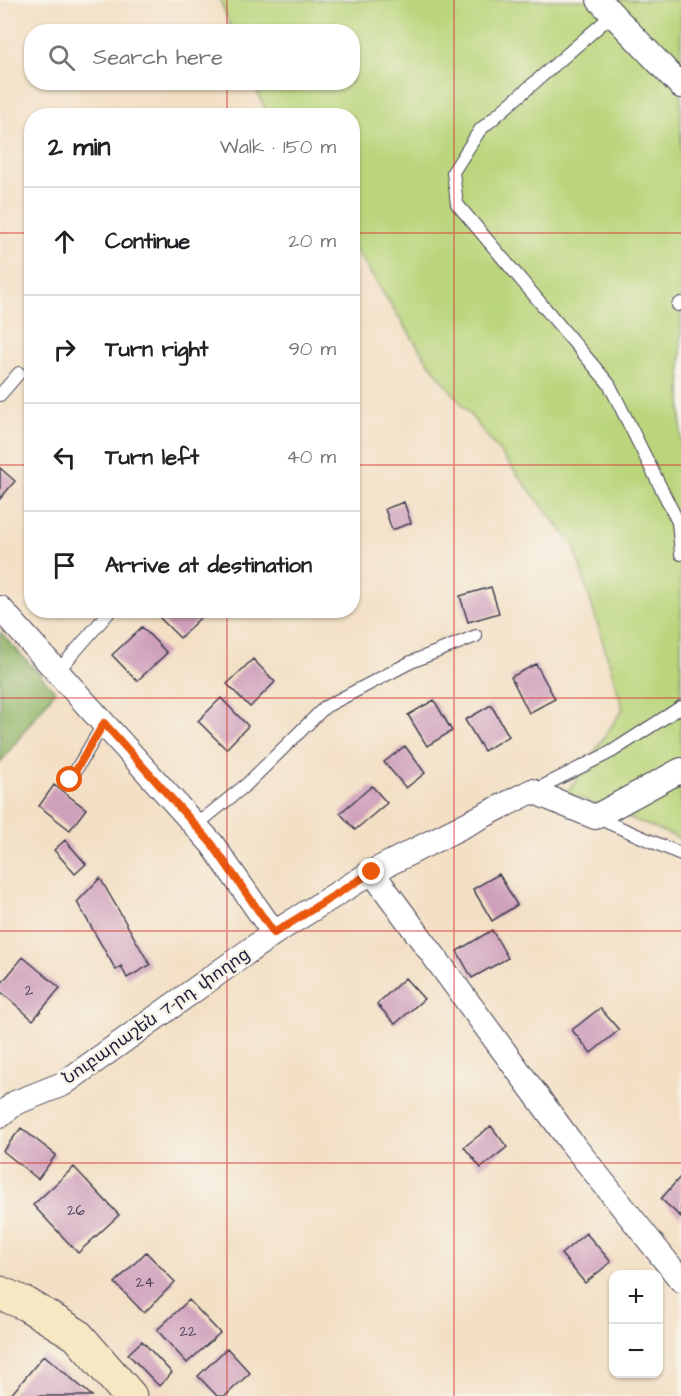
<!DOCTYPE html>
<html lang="en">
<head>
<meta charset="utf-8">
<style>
	body { margin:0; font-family:"Architects Daughter","Noto Sans Armenian",sans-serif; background:#f2f2f2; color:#202124 }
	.controls { position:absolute; right:18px; bottom:18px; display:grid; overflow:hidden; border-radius:12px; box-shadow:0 2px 4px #0004 }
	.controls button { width:54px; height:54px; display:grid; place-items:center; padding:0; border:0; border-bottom:2px solid #e0e0e0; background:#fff; color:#202124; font:30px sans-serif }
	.stop { position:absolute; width:18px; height:18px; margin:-14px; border:4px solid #ea580c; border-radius:50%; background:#fff }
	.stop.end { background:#ea580c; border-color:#fff; box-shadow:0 2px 6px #0008 }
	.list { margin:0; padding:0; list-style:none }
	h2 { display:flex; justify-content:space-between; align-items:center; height:78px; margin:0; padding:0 24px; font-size:26px }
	h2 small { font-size:20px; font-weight:400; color:#757577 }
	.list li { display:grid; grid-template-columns:39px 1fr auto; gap:18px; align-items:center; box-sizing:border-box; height:108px; padding:0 24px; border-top:2px solid #e0e0e0 }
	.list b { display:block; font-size:22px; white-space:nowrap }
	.list em { font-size:20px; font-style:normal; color:#757577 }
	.icon { flex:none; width:33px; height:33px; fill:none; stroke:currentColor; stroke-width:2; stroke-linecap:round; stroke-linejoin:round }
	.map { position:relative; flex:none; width:681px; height:1396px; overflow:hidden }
	.search { position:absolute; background:#fff; box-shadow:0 2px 4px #0004; left:24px; top:24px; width:336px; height:66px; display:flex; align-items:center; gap:15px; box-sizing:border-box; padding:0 21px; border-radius:24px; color:#757577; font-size:22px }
	.panel { position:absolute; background:#fff; box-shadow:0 2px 4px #0004; left:24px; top:108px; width:336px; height:510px; border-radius:24px }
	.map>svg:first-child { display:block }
	.green { fill:#bad57b; stroke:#6e7c5b; stroke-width:1.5 }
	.forest { fill:#93b66b; stroke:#5a6c53; stroke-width:1.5 }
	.building { fill:#cfa0bb }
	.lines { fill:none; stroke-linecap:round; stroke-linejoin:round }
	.service-casing { stroke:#413e50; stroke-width:14 }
	.minor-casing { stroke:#413e50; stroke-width:26 }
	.secondary-casing { stroke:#413e50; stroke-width:35 }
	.service { stroke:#fff; stroke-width:12 }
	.minor { stroke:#fff; stroke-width:24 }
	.secondary { stroke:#f7e8c3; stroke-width:33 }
	.route { stroke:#ea580c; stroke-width:8 }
	.grid { fill:none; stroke:#d62828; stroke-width:1.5; stroke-opacity:0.55 }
	.labels { text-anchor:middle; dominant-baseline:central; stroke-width:5; stroke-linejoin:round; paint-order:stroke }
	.number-label { font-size:15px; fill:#4d425b }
	.street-label { font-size:18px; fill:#22223b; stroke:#f7f3e8 }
</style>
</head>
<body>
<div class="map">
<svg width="681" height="1396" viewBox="0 0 681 1396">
	<rect width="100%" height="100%" fill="#f7f3e8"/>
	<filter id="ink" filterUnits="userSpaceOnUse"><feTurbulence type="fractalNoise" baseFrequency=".0167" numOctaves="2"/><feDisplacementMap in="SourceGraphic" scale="12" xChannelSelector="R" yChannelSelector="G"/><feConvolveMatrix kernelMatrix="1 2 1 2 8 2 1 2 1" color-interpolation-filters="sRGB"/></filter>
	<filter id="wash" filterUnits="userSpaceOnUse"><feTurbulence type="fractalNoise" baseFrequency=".008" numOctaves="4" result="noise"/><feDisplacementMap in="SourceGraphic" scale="24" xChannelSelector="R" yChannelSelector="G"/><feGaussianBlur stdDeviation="1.35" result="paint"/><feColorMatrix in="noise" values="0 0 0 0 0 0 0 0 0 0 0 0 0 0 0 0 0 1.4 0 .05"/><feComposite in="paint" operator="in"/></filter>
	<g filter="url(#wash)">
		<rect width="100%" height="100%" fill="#f3dfc4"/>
		<path class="green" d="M220,0H681V839L567,793L623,709L574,546L426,359L353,246L352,116L268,115L253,83L352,82V32L232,31Z"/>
		<path class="forest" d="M0,632L55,691L0,763Z"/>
		<g id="blocks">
			<path class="building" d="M0,468L15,481L0,499Z
				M404,502L411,523L392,530L385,509Z
				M491,587L499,613L468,622L460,596Z
				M165,610H202L205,613L180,638L159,617Z
				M142,627L167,653L137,681L112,655Z
				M253,659L275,682L250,707L227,684Z
				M536,664L555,699L529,713L511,677Z
				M221,698L248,726L226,749L198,721Z
				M434,700L452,731L427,746L408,715Z
				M491,705L509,736L484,751L465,720Z
				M405,746L425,773L406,788L384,762Z
				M54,785L86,809L70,830L39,806Z
				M372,786L387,803L355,830L340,813Z
				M65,840L86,864L75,874L54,850Z
				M499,874L517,905L492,921L473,889Z
				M100,878L150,965L127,978L121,966L116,970L77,902Z
				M492,930L508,958L472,978L457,951Z
				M23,957L60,988L33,1020L0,991V985Z
				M405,978L424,999L395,1024L377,1004Z
				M600,1008L619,1030L591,1053L572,1030Z
				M491,1126L507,1147L481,1168L464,1147Z
				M21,1128L56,1155L38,1179L3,1151Z
				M74,1167L119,1215L78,1253L33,1205Z
				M681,1176V1217L661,1199Z
				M586,1233L611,1262L585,1283L561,1254Z
				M146,1252L175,1282L144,1313L115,1283Z
				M189,1300L220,1333L187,1363L157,1330Z
				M142,1341L172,1373L159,1386L128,1354Z
				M227,1348L250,1373L225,1396H217L198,1376Z
				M44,1355L92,1396H10Z"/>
		</g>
	</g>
	<g filter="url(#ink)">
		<use href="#blocks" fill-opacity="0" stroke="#413e50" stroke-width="1.5"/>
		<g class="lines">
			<g class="service-casing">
				<path id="service" d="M612,15L480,130L453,172L457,204L609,384L678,522L681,554
					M678,305L681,303
					M0,395L19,373
					M57,672L111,610
					M70,780L104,723
					M533,791L611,752L681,707
					M595,817L681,854
					M195,826L247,784L325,707L411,662L476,636"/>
			</g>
			<g class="minor-casing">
				<path id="minor" d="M599,0L681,86
					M0,608L212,844L274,933
					M372,872L570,1141L681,1280
					M0,1116L15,1103L63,1084L274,933L372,872L532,791L595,817L681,770"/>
			</g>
			<g class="secondary-casing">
				<path id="secondary" d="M0,1293L26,1304L77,1335L130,1396"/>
			</g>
			<use href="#service" class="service"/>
			<use href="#minor" class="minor"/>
			<use href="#secondary" class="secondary"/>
		</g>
	</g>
	<g class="lines" filter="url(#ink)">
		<path class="route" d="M70,780L104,723L212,844L274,933L372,872"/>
	</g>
	<path class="grid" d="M227,0V32M454,0V1396M227,82V116M0,233H32M352,233H681M0,465H32M352,465H681M227,610V1396M0,698H681M0,931H681M0,1163H681"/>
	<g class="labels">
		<g class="number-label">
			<text x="29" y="990">2</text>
			<text x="76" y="1210">26</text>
			<text x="145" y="1282">24</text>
			<text x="188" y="1331">22</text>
		</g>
		<g class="street-label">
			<text transform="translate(156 1016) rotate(-35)">Նուբարաշեն 7-րդ փողոց</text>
		</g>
	</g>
</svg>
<div class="controls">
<button>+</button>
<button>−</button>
</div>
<div class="stop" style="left:70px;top:780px"></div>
<div class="stop end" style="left:372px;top:872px"></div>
<div class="search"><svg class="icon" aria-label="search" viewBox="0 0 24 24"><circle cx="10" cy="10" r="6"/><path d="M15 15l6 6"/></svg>Search here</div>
<section class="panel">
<h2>2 min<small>Walk · 150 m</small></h2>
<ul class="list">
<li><svg class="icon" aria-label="ahead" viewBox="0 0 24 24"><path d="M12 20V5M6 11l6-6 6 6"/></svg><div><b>Continue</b></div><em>20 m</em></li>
<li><svg class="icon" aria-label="right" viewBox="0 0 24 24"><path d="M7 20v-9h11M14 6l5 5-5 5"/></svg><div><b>Turn right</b></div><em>90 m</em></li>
<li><svg class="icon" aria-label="left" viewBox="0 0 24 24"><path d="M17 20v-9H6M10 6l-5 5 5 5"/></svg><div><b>Turn left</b></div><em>40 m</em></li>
<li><svg class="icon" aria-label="arrive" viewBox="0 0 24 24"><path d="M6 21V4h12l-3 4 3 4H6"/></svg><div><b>Arrive at destination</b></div></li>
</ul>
</section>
</div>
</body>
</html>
